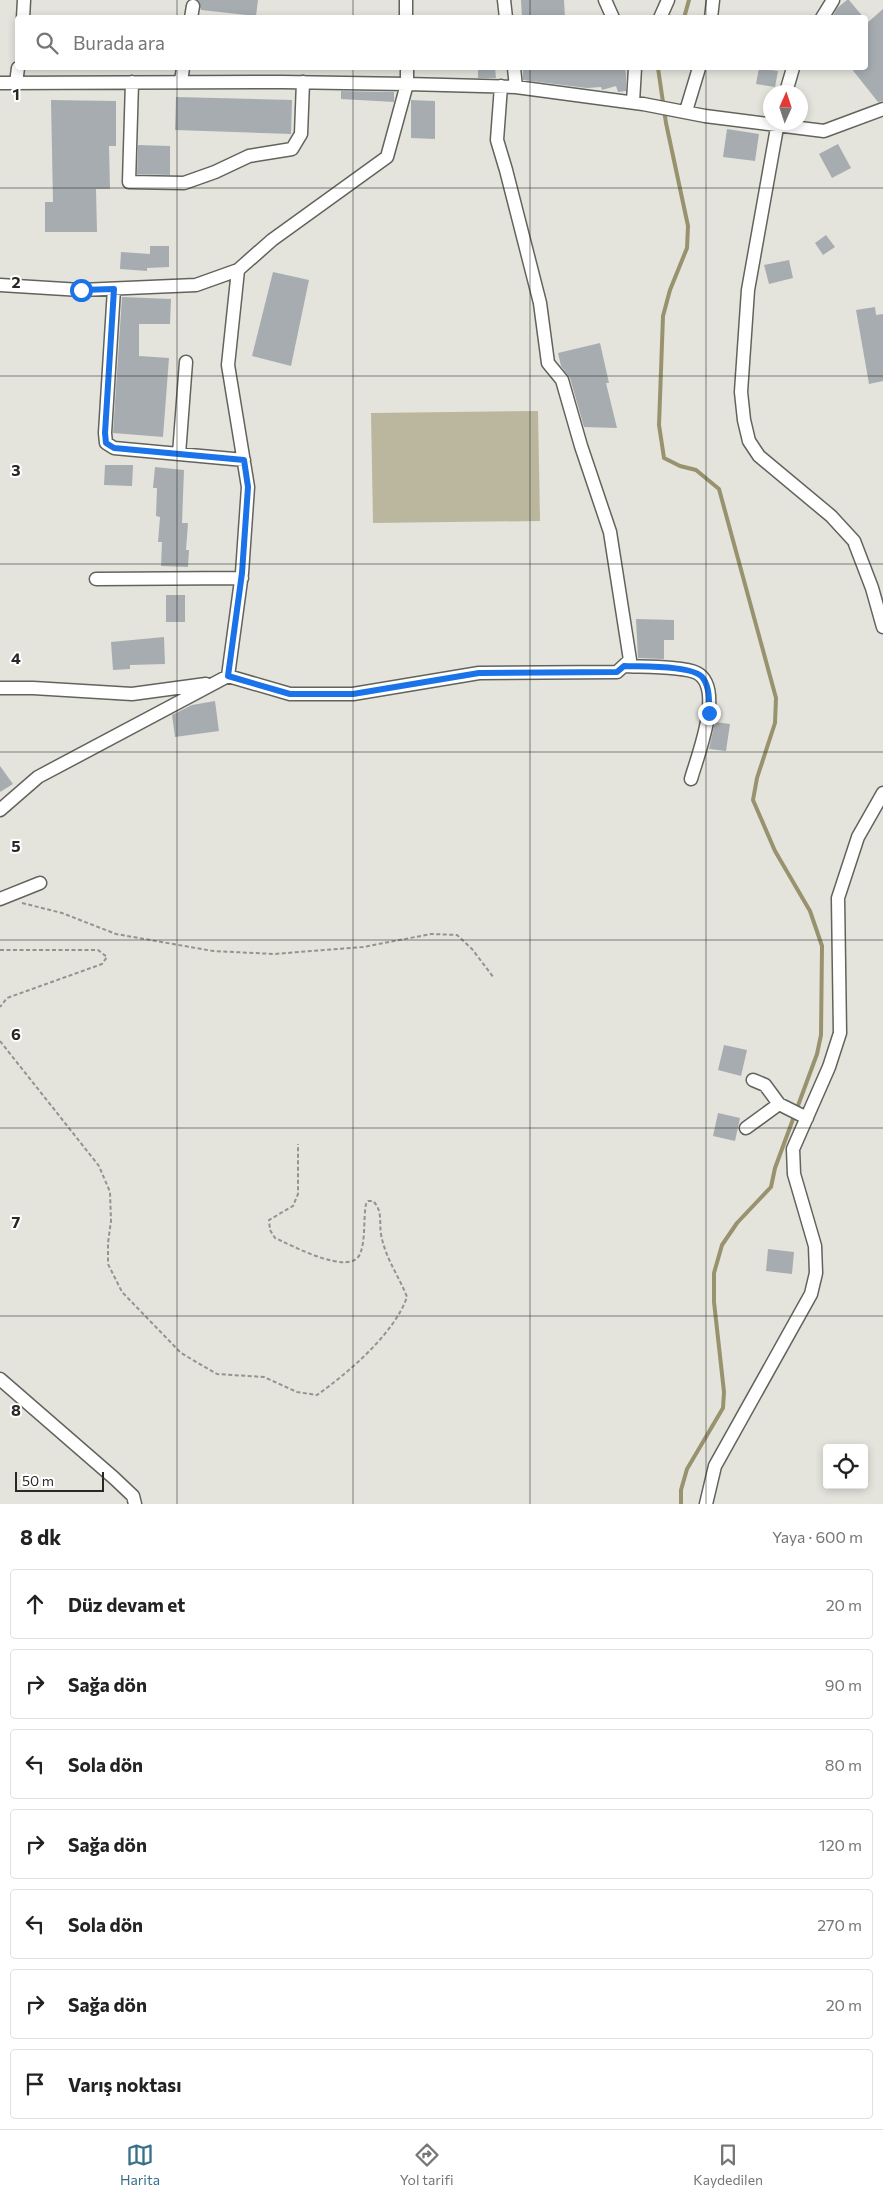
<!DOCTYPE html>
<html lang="tr">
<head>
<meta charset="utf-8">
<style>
	body { margin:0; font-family:Commissioner,sans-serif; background:#f6f6f6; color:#222 }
	.controls { position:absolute; right:15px; bottom:15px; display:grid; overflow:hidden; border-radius:5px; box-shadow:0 2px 8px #0003 }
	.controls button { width:45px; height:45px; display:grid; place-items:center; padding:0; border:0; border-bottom:1px solid #e0e0e0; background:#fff; color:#222; font:25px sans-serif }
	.compass { position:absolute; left:763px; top:85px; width:45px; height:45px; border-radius:50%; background:#fff; box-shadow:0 2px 8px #0003; rotate:3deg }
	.scale { position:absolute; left:15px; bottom:12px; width:89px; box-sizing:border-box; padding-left:5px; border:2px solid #292826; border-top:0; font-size:14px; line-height:18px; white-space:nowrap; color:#292826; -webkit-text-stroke:4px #fff; paint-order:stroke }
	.stop { position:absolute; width:15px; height:15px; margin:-11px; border:4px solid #1a73e8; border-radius:50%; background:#fff }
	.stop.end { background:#1a73e8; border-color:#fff; box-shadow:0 1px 5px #0008 }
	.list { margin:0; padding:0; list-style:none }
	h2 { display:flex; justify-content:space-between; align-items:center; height:65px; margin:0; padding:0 20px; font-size:21px }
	h2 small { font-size:16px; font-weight:400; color:#767676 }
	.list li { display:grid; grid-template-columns:32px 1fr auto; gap:15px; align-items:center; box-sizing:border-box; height:70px; margin:0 10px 10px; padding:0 10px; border:1px solid #e0e0e0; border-radius:5px }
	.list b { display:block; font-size:19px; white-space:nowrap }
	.list em { font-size:16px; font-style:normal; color:#767676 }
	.icon { flex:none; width:28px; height:28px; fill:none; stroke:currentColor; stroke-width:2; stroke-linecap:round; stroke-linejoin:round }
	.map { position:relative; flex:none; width:883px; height:1504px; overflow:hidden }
	.search { position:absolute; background:#fff; box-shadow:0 2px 8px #0003; left:15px; right:15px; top:15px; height:55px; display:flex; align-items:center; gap:12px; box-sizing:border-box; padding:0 18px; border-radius:5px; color:#767676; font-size:19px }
	.sheet { height:625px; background:#fff }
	nav { display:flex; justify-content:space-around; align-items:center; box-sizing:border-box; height:70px; border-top:1px solid #e0e0e0; background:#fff; font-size:14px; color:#767676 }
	nav a { display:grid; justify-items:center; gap:2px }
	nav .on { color:#38708a }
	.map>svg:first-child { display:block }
	.green { fill:#bbb79e }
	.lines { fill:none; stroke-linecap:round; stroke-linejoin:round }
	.stream { stroke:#98936e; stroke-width:4 }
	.building { fill:#a6acb0 }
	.minor-casing { stroke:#63635d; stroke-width:15 }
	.path { stroke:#94948f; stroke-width:2; stroke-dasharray:4 2.5; stroke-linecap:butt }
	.minor { stroke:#fff; stroke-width:12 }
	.route { stroke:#1a73e8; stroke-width:6 }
	.grid { fill:none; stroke:#292826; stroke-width:1; stroke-opacity:0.55 }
	.grid-label { font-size:16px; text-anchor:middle; font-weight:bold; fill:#292826; stroke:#fff; stroke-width:4; stroke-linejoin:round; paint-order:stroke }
</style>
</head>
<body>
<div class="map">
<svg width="883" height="1504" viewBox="0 0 883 1504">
	<rect width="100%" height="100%" fill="#e4e4dd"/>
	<path class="green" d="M538,411L540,521L373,523L371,413Z"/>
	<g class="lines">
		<path class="stream" d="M684,18L689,0
			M658,68L666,123L688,226L687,248L670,290L663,316L659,425L664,458L680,466L696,470L719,489L776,698L775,723L757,778L753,800L775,851L810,911L822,946L821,1035L817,1054L775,1168L771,1187L737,1223L722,1245L714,1273V1302L724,1392L723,1408L687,1469L681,1490V1504"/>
	</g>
	<path class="building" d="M198,0H258L256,16L201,10Z
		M521,0H564L565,18H522Z
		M847,0H849L864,18H832L837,8Z
		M883,9V101L878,102L851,68H866V24Z
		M478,68H495L496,78H478Z
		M523,68H625L626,74V91L618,92L616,86L602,90L601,87L587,88L523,80Z
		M759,68L778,71L775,87L756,84Z
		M341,91L394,92V102L341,99Z
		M176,97L292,100L291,134L175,130Z
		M51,100L116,101V146H109L110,189H96L97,232H45V202H53Z
		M411,100L435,101V139L411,138Z
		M727,129L759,134L755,161L723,157Z
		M838,144L851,168L832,178L819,154Z
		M138,145L170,146V175L137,174Z
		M826,235L835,247L823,255L815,243Z
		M150,246H169V267L147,268V271L120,269L121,252L150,254Z
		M789,260L793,278L769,284L764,265Z
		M273,272L309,280L291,366L252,356Z
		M122,297L171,299L170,324H139V356L169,358L163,437L113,433Z
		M875,307L876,315L883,314V381L869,384L856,310Z
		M600,343L609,383H606L617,428L584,427L570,378L561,366L558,353Z
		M105,465H133L132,486L104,485Z
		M155,467L184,470L182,523H188L186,550H189L188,567L161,566L162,542H158L160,517L156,516L157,488H153Z
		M166,595H185V622H166Z
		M636,619L674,620V640H664V659L638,658Z
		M164,637L165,664L130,665V669L113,670L111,642Z
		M215,701L219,731L175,737L172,715L192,705Z
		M715,722L730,724L726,751L709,749Z
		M0,766L13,784L0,792Z
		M724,1045L747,1050L741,1076L718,1070Z
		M718,1113L740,1118L735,1141L713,1136Z
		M768,1249L794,1252L792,1274L766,1271Z"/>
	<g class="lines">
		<g class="minor-casing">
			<path id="minor" d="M406,0V18
				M504,0L506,18
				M605,0L613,18
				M23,18L24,0
				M191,18L193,6
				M660,18L668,0
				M711,18L713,0
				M822,18L833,0
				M407,68V84L516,87L643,104L705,116L824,131L883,109
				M514,68L516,87
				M181,81L183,68
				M132,82L129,182L184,183L215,172L249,156L292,149L301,134L303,82
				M0,83L283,82L407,84L387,157L272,240L238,270L228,365L248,487L242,573L228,676L290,694H353L479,673L617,672L630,660L610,532L581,446L562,380L548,363L540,303L506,170L497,140L501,86
				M16,83L18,68
				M786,92L793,68
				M633,102L635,68
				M686,111L699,68
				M778,122L748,290L741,392L744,420L749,441L759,456L831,516L854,541L872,588L883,627
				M0,285L81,290L196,285L238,270
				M114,289L105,433L106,443L114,448L244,460
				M179,454L186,362
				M96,579L242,578
				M624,666C640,667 684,666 697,673C725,688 697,757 691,779
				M0,688H33L132,694L206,684
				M0,810L38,777L228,676
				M0,899L40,883
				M753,1080L765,1085L779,1104L807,1118
				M746,1128L779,1104
				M0,1379L114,1478L133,1496L135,1504
				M706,1504L715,1466L811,1294L816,1273L815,1246L794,1174L793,1149L829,1067L840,1033L838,898L858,837L883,793"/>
		</g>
		<path class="path" d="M22,903L62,913L116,934L213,951L274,954L363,947L431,934L457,935L472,949L494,978
			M0,950H98L107,957L102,964L7,998L0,1007
			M0,1041L99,1166L110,1192L111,1221L108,1243V1264L122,1292L181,1353L217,1374L264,1377L297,1392L317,1395C348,1373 394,1334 407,1297C399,1276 385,1258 381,1234C379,1222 383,1211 373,1201H368L366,1204C363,1220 366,1239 360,1254C350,1277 291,1245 275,1238L270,1230L269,1220L293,1206L298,1194V1144"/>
		<use href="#minor" class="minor"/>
	</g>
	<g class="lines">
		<path class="route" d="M81,290L114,289L105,433L106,443L114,448L244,460L248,487L242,573L228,676L290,694H353L479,673L617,672L624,666C641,667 694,665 703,678C710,688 709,702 709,713"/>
	</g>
	<path class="grid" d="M177,0V18M353,0V18M530,0V18M706,0V18M177,68V1504M353,68V1504M530,68V1504M706,68V1504M0,188H883M0,376H883M0,564H883M0,752H883M0,940H883M0,1128H883M0,1316H883"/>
	<g class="grid-label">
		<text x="16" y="100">1</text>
		<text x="16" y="288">2</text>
		<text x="16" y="476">3</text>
		<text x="16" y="664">4</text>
		<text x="16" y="852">5</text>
		<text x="16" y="1040">6</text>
		<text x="16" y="1228">7</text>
		<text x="16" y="1416">8</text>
	</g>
</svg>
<div class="controls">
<button><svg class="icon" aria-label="locate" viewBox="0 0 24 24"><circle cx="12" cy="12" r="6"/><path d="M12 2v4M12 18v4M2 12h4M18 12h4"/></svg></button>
</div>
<svg class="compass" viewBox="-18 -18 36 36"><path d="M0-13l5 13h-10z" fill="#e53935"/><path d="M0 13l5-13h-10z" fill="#767676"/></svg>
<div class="scale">50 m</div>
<div class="stop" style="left:81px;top:290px"></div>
<div class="stop end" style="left:709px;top:713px"></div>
<div class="search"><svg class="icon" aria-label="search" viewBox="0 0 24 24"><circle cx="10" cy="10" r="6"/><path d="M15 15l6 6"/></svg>Burada ara</div>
</div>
<section class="sheet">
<h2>8 dk<small>Yaya · 600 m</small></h2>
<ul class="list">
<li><svg class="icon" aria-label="ahead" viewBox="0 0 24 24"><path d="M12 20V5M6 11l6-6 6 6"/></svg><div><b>Düz devam et</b></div><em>20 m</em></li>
<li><svg class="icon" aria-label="right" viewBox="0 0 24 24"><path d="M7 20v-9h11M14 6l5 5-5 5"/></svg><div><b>Sağa dön</b></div><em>90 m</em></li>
<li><svg class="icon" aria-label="left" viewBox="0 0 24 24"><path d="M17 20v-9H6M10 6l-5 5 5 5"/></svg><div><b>Sola dön</b></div><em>80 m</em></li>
<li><svg class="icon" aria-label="right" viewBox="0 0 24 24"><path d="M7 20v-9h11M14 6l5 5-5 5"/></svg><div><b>Sağa dön</b></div><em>120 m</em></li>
<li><svg class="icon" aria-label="left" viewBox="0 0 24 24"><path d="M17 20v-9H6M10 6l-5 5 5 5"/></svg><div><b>Sola dön</b></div><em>270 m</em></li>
<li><svg class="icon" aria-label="right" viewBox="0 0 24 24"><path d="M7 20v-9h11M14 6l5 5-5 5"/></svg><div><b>Sağa dön</b></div><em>20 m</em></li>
<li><svg class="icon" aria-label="arrive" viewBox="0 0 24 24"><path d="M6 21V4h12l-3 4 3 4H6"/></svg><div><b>Varış noktası</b></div></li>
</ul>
</section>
<nav>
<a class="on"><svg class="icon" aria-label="map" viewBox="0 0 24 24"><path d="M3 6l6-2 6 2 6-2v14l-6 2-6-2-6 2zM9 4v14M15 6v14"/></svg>Harita</a>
<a><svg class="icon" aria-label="directions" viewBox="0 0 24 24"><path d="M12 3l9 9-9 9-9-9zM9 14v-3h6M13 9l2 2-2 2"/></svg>Yol tarifi</a>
<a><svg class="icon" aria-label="saved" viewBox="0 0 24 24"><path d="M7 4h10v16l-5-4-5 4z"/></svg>Kaydedilen</a>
</nav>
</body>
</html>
